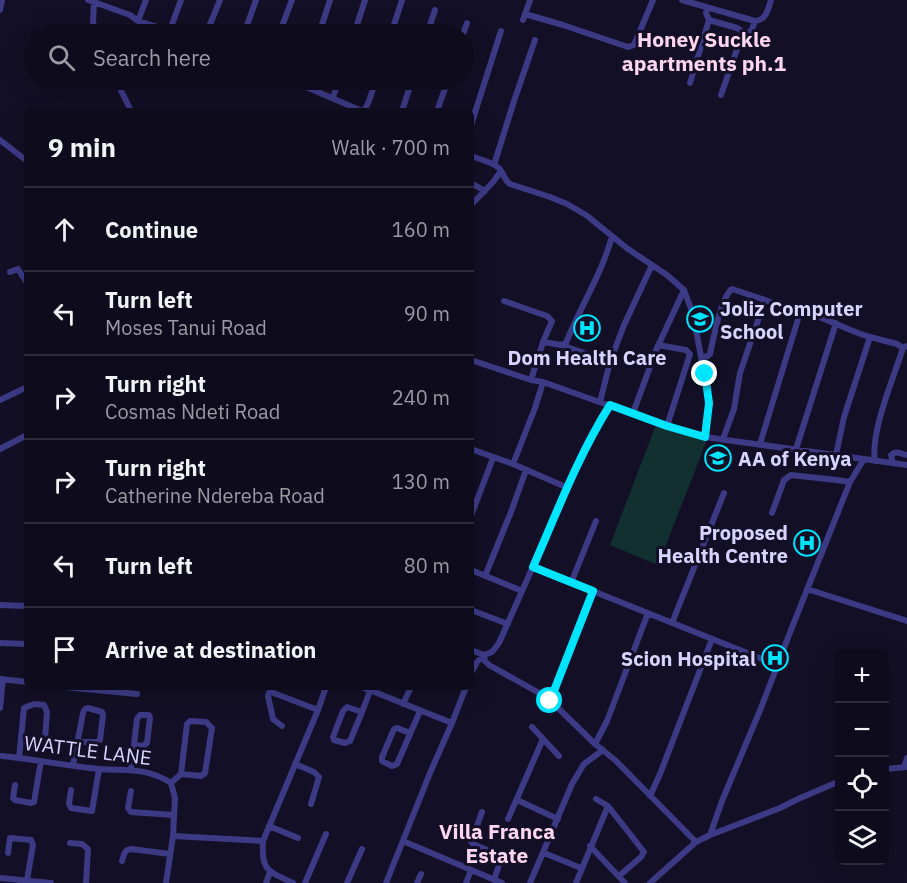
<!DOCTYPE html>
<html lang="en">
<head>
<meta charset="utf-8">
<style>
	body { margin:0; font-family:"IBM Plex Sans",sans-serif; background:#1c1929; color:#f1f3f6 }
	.controls { position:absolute; right:18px; bottom:18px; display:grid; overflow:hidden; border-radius:9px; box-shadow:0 6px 24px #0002 }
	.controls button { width:54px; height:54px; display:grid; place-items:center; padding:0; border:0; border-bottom:2px solid #2e2b3b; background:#0e0b1c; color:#f1f3f6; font:30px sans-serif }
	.stop { position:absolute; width:18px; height:18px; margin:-14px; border:4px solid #00e5ff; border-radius:50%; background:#fff }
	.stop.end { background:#00e5ff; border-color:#fff; box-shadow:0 2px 6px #0008 }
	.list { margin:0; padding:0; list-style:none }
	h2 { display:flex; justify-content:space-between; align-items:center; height:78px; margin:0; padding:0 24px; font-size:26px }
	h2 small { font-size:20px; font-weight:400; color:#9b9ba3 }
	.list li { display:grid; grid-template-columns:39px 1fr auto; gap:18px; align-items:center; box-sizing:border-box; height:84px; padding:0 24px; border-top:2px solid #2e2b3b }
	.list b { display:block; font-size:22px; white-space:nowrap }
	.list p { margin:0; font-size:20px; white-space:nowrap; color:#9b9ba3 }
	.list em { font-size:20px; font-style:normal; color:#9b9ba3 }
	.icon { flex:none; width:33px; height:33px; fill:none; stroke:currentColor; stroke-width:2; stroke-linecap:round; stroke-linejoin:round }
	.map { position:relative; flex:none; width:907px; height:883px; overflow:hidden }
	.search { position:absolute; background:#0e0b1c; box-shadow:0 6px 24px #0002; left:24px; top:24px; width:450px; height:66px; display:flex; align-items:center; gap:15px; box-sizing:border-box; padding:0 21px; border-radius:33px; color:#9b9ba3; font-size:22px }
	.panel { position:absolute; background:#0e0b1c; box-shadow:0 6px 24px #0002; left:24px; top:108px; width:450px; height:582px; border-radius:9px }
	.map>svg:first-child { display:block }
	.green { fill:#12302f }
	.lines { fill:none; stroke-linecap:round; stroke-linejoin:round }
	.street { stroke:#3d3a85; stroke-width:6 }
	.route { stroke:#00e5ff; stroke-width:8 }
	.labels { text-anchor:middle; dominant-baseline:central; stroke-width:6; stroke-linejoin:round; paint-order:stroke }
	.poi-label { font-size:20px; font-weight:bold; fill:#d9d4ff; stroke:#130f26; text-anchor:start }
	.street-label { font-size:20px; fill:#d9d4ff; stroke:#130f26 }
	.neighbourhood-label { font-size:21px; font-weight:bold; fill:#ffd6f0; stroke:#130f26 }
</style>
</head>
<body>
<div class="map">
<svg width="907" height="883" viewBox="0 0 907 883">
	<rect width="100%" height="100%" fill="#130f26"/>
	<path class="green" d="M656,425L707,440L658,565L610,545Z"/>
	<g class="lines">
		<path class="street" d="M88,0L130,15L138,21L180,34
			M682,0L755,21C766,20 768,10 771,0
			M94,2L93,22L97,34
			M0,10L2,0
			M525,14L563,25L628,47L634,45L653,0
			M523,20L530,0
			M709,20L737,28L743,32
			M138,21L146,0
			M168,30L171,27L181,0
			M206,34L220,0
			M244,34L256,0
			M279,34L292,0
			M319,34L330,0
			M354,34L365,0
			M391,34L402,0
			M427,34L435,10
			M463,34L467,23
			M116,80L131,111
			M290,80L362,111
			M690,83L709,20L706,13L707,8
			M721,95L743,32H751L755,21
			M333,97L339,80
			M364,111L369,101L376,80
			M402,111L412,80
			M437,111L448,80
			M471,125L501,31
			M0,140L27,161
			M471,156C479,159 492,162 499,168C504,173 504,180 510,184L550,197L567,204L586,215L628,249L667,275L684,290L693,314L708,394L709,403L705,437
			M494,165L514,101L535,40
			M471,183L485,191
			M471,205L493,182L501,171
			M10,272L18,269L27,283
			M765,300L801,313
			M504,301L547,316L552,321L543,342
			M870,337L897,344L903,348
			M561,345L610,362
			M658,345L686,350L690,354L667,426
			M701,358L708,356L710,354C713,340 721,297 732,289L765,300L740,373L734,409L723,439
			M471,360L531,380L543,382L667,426L705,437L907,465
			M531,380L543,342L561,345L566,343C580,307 602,274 612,236
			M0,400L27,387
			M600,402L610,362L624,325L652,265
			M633,413L657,348L684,290
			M760,444L799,316L801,313L804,312C828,318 847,331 870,337L844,417L836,455
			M0,449L27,435
			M471,449L513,464L568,488
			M796,449L836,323
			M875,461C870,432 894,377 903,348L907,346
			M893,463L891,455C896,450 901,454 907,455
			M513,464L535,408L543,382
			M772,513L784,480L791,475L836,480L850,482
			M471,516L493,458
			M533,567L777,665
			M471,570L522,591
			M485,576L511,512L526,470
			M571,583L596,521
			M807,589L907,621
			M0,605L27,606
			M471,610L508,624
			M672,623L724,493
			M0,643L27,644
			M471,650L484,655L485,661L489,665L541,694L557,707L595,744L615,760L696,842
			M471,673L477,662L484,655L492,652L499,643L586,447L610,405
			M1,679L27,682
			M65,687L137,694
			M362,687L452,723
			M423,687H428
			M550,701L593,591
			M403,704L411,687
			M347,707L362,712L350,741L345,743L334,740L333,737L343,711Z
			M0,708L3,679
			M362,712L370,691
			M282,726L273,719L268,696L269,693L271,692L318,710
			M532,727L559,756
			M410,733L397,728L394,729L382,757V761L392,766L397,764L420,711
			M595,744L607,721L648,613
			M2,756C34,759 66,766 99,769C127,771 146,767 171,783L175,798L173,836L166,883
			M19,758L24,708L34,704L44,705L47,712L45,739
			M295,764L314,772L319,777L311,804
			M73,765L83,713L85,709L88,708L102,712L103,715L100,740L97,742H78
			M904,767L907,758
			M884,769L907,767
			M131,770L137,719L140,715H149L150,718L147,743L143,746L135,745
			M171,783L181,774L187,724L190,721L206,722L212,728L205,773L201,776L181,774
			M15,785L13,798L15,800L31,803L34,802L41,761
			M71,790L69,804L71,808L92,811L99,769
			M131,791L128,808L131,812L173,815
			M650,796L660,774L712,639
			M596,799L608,806L644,852L641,857L619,876
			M517,800L558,819
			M482,812L471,842L473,844L501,856V859L494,880
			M508,819L543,739
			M269,826L298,838
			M710,835L722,801L761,708L789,635L850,482L864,459
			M173,836L263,841
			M403,841L502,883
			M70,843L82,844L88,849L86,883
			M590,846L625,883
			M8,853L10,838L31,840L33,845L27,880
			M544,853L581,868
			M122,861C124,855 124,850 131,849L170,854
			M0,878L51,883
			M266,883L270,872
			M293,883C268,871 261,871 263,841L318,710L326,687
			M305,883L326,834
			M347,883L362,849
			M386,883L430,773L452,723L466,687
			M417,883L421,874
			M466,883L471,870
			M530,883L572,784L584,764L603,750
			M576,883L608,806
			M650,883L696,842L710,835L780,808L798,799L840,781"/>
	</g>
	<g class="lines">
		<path class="route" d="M550,701L593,591L533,567C557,512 578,456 610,405L667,426L705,437L709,403L705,374"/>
	</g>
	<defs>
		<g id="university-ring" transform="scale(1.35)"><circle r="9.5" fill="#130f26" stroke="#00e5ff" stroke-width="1.5"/><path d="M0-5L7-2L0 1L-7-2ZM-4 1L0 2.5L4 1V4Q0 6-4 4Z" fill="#00e5ff"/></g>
		<g id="hospital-ring" transform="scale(1.35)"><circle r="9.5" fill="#130f26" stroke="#00e5ff" stroke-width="1.5"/><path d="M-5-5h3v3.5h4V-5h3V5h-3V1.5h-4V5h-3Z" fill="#00e5ff"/></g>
	</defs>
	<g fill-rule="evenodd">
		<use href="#university-ring" x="700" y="319"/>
		<use href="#hospital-ring" x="587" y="328"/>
		<use href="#university-ring" x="718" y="458"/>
		<use href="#hospital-ring" x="807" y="543"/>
		<use href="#hospital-ring" x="775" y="658"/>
	</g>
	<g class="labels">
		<g class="poi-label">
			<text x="720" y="308">Joliz Computer<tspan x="720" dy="23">School</tspan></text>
			<text x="587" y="357" text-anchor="middle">Dom Health Care</text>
			<text x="738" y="458">AA of Kenya</text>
			<text x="788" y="532" text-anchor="end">Proposed<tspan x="788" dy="23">Health Centre</tspan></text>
			<text x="756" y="658" text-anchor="end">Scion Hospital</text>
		</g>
		<g class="street-label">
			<text transform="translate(88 750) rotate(7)">WATTLE LANE</text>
		</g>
		<g class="neighbourhood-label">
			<text x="704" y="39">Honey Suckle<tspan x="704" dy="24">apartments ph.1</tspan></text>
			<text x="497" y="831">Villa Franca<tspan x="497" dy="24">Estate</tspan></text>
		</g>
	</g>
</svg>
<div class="controls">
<button>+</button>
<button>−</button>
<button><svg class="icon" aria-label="locate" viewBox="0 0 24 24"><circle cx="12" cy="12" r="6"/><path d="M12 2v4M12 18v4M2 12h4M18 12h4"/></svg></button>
<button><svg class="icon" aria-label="layers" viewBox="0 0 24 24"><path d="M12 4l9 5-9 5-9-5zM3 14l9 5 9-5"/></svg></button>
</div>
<div class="stop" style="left:550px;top:701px"></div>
<div class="stop end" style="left:705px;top:374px"></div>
<div class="search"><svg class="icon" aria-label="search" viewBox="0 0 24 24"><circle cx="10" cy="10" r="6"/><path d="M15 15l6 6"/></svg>Search here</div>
<section class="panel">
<h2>9 min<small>Walk · 700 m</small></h2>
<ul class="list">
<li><svg class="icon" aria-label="ahead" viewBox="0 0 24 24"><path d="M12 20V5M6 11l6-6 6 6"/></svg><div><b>Continue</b></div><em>160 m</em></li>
<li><svg class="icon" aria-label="left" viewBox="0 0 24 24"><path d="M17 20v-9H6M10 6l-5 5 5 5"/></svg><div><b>Turn left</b><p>Moses Tanui Road</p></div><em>90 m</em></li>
<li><svg class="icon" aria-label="right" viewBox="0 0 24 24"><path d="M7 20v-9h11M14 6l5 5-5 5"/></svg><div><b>Turn right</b><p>Cosmas Ndeti Road</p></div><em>240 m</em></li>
<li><svg class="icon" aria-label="right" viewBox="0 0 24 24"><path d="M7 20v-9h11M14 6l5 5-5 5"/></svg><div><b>Turn right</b><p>Catherine Ndereba Road</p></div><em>130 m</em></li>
<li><svg class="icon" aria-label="left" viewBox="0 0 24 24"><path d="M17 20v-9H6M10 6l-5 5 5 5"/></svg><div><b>Turn left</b></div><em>80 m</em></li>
<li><svg class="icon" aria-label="arrive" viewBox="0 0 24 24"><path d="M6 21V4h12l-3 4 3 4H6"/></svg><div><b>Arrive at destination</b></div></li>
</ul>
</section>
</div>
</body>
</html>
